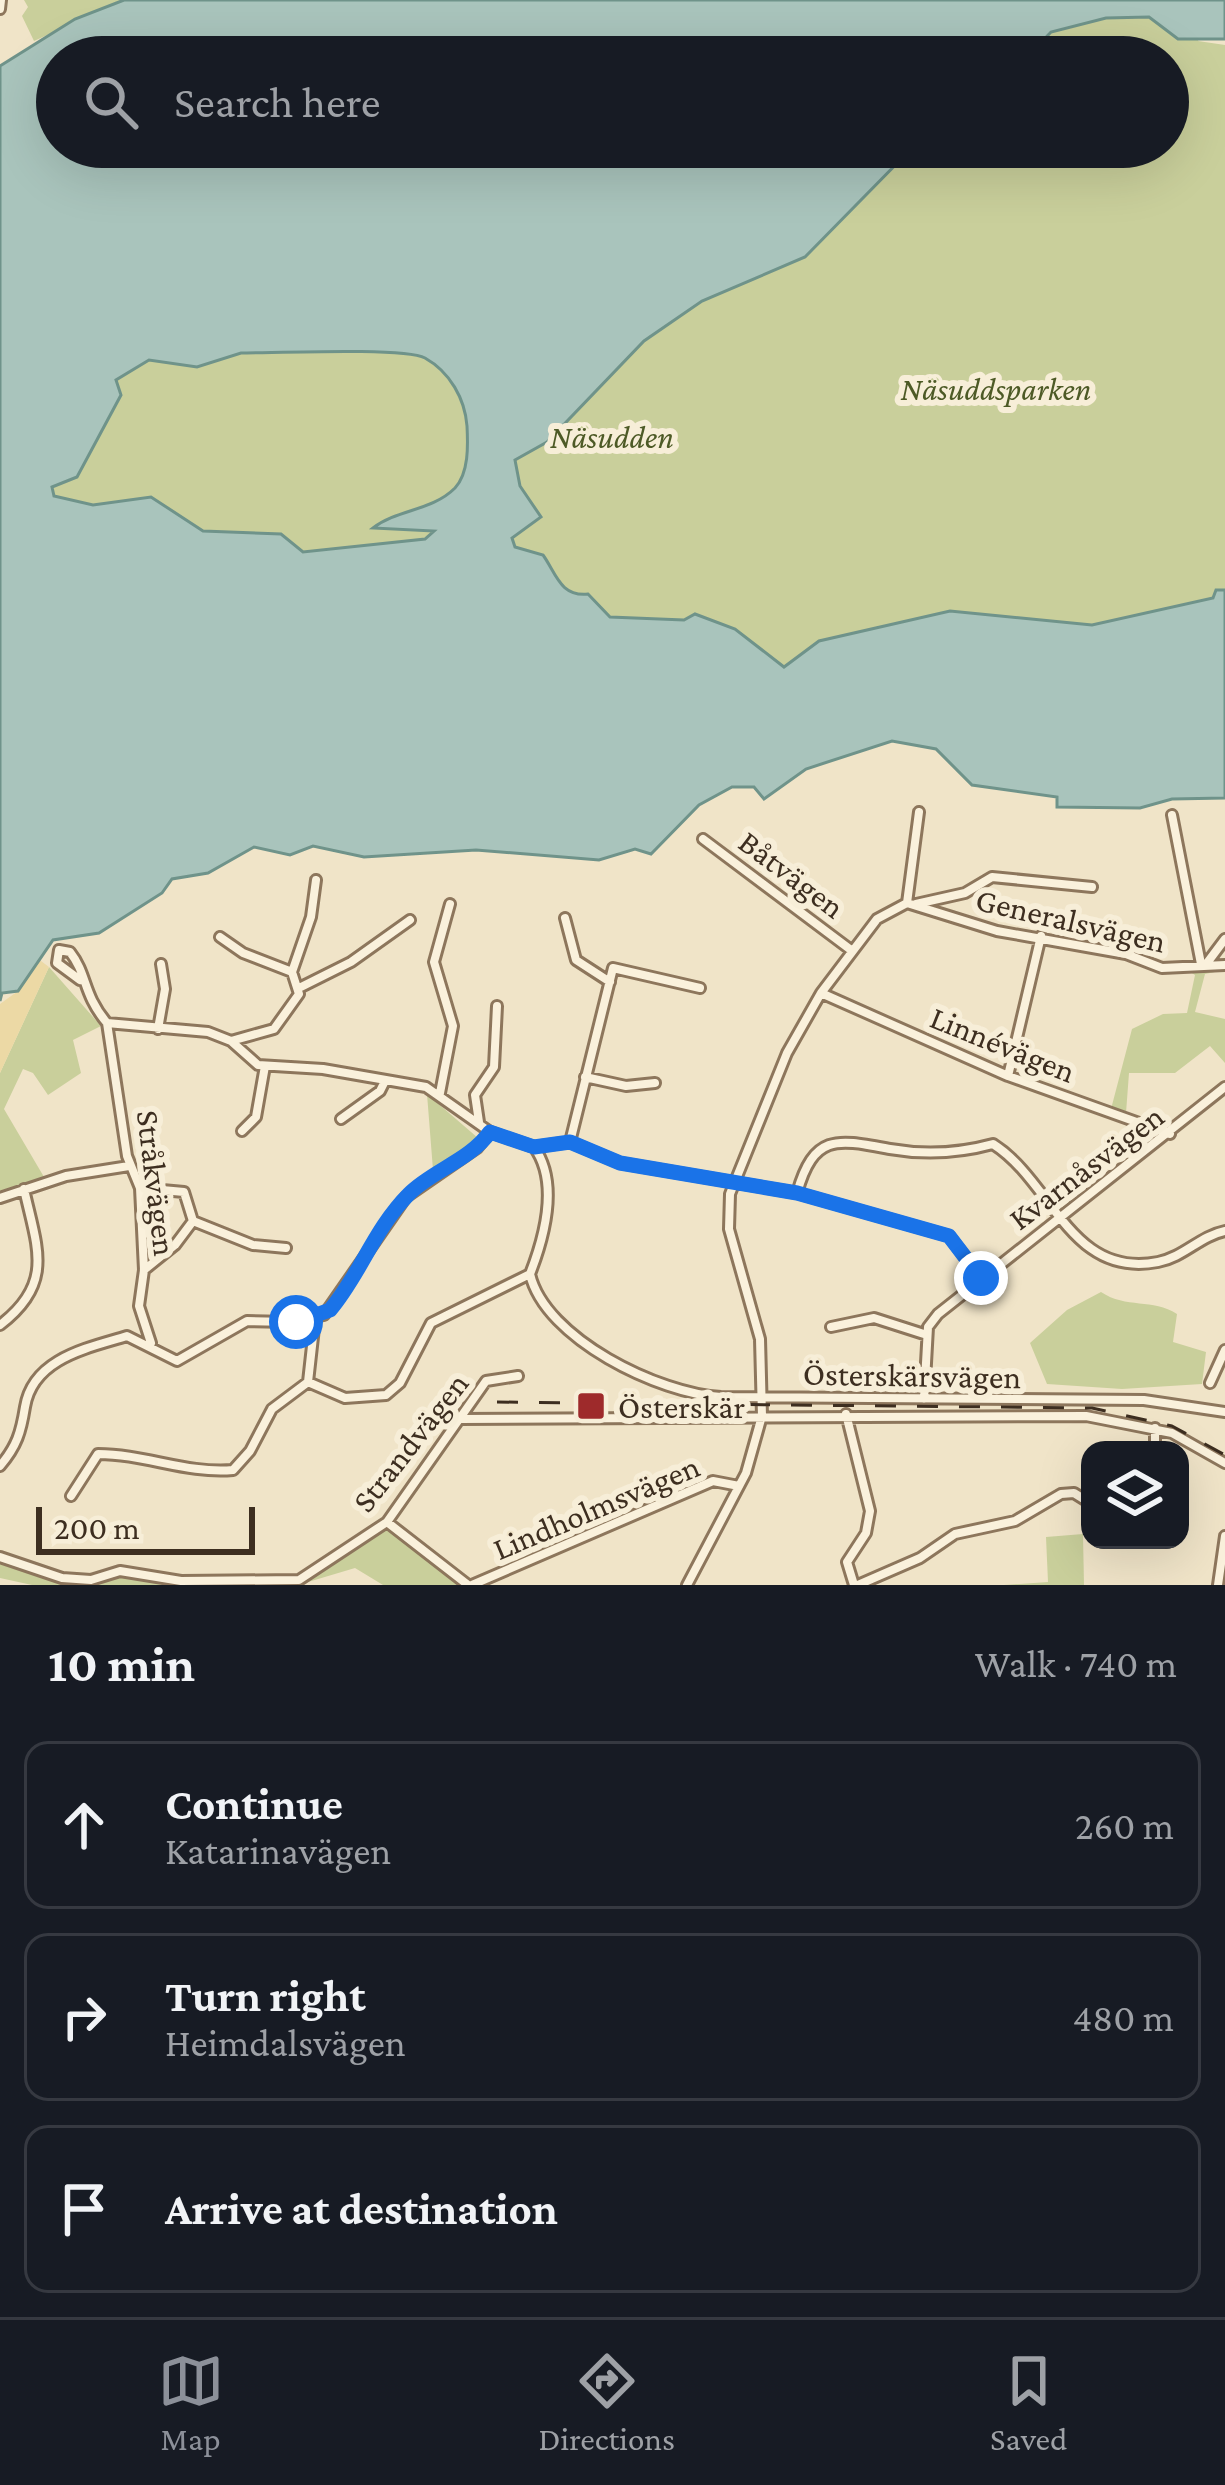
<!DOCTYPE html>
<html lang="en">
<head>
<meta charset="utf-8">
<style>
	body { margin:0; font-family:"Crimson Pro",serif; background:#242831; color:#f1f3f6 }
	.controls { position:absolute; right:36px; bottom:36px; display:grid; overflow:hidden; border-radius:24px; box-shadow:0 12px 48px #0002 }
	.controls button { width:108px; height:108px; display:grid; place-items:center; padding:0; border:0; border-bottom:3px solid #363941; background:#171b24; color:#f1f3f6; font:60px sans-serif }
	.scale { position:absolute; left:36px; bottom:30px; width:219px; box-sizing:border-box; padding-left:12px; border:6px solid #3d2e20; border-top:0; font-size:33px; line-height:42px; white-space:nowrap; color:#3d2e20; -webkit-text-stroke:9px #f7eed8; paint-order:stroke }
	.stop { position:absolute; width:36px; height:36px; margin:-27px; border:9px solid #1a73e8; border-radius:50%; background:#fff }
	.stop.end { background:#1a73e8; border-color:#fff; box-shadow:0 3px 12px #0008 }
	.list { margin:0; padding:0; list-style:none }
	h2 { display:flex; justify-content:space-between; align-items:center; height:156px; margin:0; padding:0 48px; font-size:51px }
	h2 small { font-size:39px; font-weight:400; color:#9ea1a6 }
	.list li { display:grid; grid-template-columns:78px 1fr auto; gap:36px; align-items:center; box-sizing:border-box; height:168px; margin:0 24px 24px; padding:0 24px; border:3px solid #363941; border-radius:24px }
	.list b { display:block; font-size:45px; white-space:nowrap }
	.list p { margin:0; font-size:39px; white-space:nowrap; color:#9ea1a6 }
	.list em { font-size:39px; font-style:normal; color:#9ea1a6 }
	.icon { flex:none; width:66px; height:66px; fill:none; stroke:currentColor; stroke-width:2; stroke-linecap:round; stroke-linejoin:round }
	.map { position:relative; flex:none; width:1225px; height:1585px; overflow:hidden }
	.search { position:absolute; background:#171b24; box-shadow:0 12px 48px #0002; left:36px; right:36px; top:36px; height:132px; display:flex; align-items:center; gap:30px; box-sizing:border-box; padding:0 42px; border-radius:66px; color:#9ea1a6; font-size:45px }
	.sheet { height:732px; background:#171b24 }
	nav { display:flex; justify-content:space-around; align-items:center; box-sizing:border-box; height:168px; border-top:3px solid #363941; background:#171b24; font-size:33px; color:#9ea1a6 }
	nav a { display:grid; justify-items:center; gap:6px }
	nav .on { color:#8c9099 }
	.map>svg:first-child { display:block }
	.green { fill:#c9cf9b }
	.sand { fill:#ecd9a5 }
	.water { fill:#a9c4bc; stroke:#6f938a; stroke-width:3; fill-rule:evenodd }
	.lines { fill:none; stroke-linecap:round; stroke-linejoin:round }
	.minor-casing { stroke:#8d765c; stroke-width:14 }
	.minor { stroke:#faf1dc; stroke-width:8 }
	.rail { stroke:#3d2e20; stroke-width:3; stroke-dasharray:21 21; stroke-linecap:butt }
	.route { stroke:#1a73e8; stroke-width:15 }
	.poi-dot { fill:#9e2a2b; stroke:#f7eed8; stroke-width:4.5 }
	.labels { text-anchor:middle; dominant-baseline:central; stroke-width:12; stroke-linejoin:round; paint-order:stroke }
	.park-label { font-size:33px; font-style:italic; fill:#4d5a26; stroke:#f7eed8 }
	.street-label { font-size:33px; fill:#3d2e20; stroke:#f7eed8 }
	.poi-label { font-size:33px; fill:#3d2e20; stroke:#f7eed8; text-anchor:start }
</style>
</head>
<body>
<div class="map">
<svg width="1225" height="1585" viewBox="0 0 1225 1585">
	<rect width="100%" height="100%" fill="#f0e4c8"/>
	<path class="green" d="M24,0H124L34,41L22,16L28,7Z
		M1216,0L1198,41L1225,45V697L85,722L0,279L276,147H1168V57H471Z
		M49,967L101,1026L73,1040L81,1073L48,1095L33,1073L23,1069L4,1109L44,1177L0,1191V1073Z
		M1203,968L1220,971L1205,974L1195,1012L1225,1019V1063L1210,1046L1175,1073H1129L1126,1113L1111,1109L1132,1029L1163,1014L1187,1013L1195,975L1190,972Z
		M427,1094L478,1138L433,1170Z
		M1101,1292C1126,1309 1153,1298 1177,1314L1173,1342L1206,1352L1202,1384L1122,1389L1047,1384L1030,1343L1067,1310Z
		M385,1528L461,1585H383L355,1568L298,1585Z
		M1083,1534L1084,1585H1004L1048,1582L1046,1537Z
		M0,1561L64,1583L117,1576L184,1585H32L0,1578Z"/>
	<path class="sand" d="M37,958L49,967L0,1073V1004L18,991Z"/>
	<path class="water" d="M124,0H1225V39H1178L1149,17L1106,18L1051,32L1027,57H57V147H913L805,257L702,301L644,341L547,442L515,460L520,486L541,517L512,538L515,547L543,555C556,573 560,597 588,594L610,617L684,620L695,614L735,629L784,667L819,641L950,611L1092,625L1213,598L1216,590H1225V798L1172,799L1140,808L1057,807V797L972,785L936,749L892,741L806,769L764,799L754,787H732L699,805L651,854L635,849L599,860L476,850L364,857L313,846L290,855L254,847L208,873L172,879L162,893L99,933L53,940L18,991L2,993L0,1001V66L75,19ZM241,353C274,353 404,347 425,358C450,372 465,399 467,426C468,445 469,473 455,488C432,511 398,509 373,528L434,531L425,539L303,552L281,534L203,531L151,497L93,505L54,496L52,487L77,477L121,395L116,380L149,360L197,367Z"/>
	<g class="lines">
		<g class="minor-casing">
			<path id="minor" d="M0,9L1,0
				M1172,815L1201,964
				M703,839L851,950
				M907,903L919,812
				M916,904L965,893L992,877L1092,887
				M565,918L576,960L610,982
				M220,937L243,953L292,972
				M1207,963L1225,939
				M80,980L57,963L59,950L70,952C88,975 82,993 107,1023L208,1032L231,1041L258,1065L323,1069L426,1087L490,1132L534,1147C560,1183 544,1238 530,1274C545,1339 660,1394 721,1397L1144,1400L1225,1412
				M301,987L351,962L410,920
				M821,993L1008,1076L1170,1134
				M107,1023L127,1156L140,1188L144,1270L139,1306L151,1343
				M158,1029L165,989L161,964
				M231,1041L274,1029L299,994L292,972L311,917L316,880
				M1008,1076L1041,936
				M585,1077L626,1086L655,1083
				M440,1093L453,1026L434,962L450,904
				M341,1119L380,1091L385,1081
				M479,1122L475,1095L494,1067L497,1006
				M242,1131L256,1117L265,1066
				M570,1142L613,968L700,988
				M534,1147L570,1142L620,1163L797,1193L949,1236L981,1278
				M140,1188L184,1192L193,1221L175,1245L144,1270
				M797,1193C814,1133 837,1139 890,1149C924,1155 960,1153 993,1144C1053,1182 1070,1279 1158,1262C1184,1257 1200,1236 1225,1231
				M0,1198L66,1176L129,1166
				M193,1221L253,1245L286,1248
				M0,1325C55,1283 37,1248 24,1189
				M831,1327L874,1318L927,1335
				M308,1382L345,1398L386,1395L400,1383L431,1323L530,1274
				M1210,1383L1225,1350
				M924,1399L928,1327L938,1314L1225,1087
				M846,1414L870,1511L866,1533L847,1562L854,1585
				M460,1419L1086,1416L1172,1433L1225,1463
				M1155,1428V1450
				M0,1466C17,1446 21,1432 25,1407C33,1358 88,1348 127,1336L177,1361L247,1321L290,1322L324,1315L406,1197L477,1148L490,1132
				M71,1496L98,1454C145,1454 186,1474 233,1470L250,1451L272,1409L308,1382L315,1319
				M387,1522L468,1585
				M0,1557L62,1578L91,1580L120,1571L181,1581L299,1580L387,1522L486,1381L518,1376
				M472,1585L713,1481L739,1486
				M687,1585L746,1473L762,1416L760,1339L729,1229L730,1194L787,1053L821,993L877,919L907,903L997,931L1126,954L1162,968L1225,965
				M858,1585L920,1558L955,1534L1015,1521L1061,1494L1074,1493L1090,1503
				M1218,1585L1225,1536"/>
		</g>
		<use href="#minor" class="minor"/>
		<path class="rail" d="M497,1402L1092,1408L1172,1426L1225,1455"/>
	</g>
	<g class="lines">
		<path class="route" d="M296,1322L330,1310C360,1275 374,1229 409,1194C433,1170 469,1161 490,1132L534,1147L570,1142L620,1163L797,1193L949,1236L981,1278"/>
	</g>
	<rect class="poi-dot" x="576" y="1391" width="30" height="30" rx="6"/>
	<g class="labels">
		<g class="park-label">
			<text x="996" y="388">Näsuddsparken</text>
			<text x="612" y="436">Näsudden</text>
		</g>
		<g class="street-label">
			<text transform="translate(792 874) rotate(37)">Båtvägen</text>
			<text transform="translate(1071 920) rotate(13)">Generalsvägen</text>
			<text transform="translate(1003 1044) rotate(22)">Linnévägen</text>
			<text transform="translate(1086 1167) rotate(-37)">Kvarnåsvägen</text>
			<text transform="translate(157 1183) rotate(83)">Stråkvägen</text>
			<text transform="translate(912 1375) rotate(1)">Österskärsvägen</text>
			<text transform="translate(410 1442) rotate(-52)">Strandvägen</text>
			<text transform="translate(596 1507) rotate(-23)">Lindholmsvägen</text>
		</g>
		<g class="poi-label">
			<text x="618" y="1406">Österskär</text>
		</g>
	</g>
</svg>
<div class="controls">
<button><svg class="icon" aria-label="layers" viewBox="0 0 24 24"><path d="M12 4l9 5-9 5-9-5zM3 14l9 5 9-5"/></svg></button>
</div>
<div class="scale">200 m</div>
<div class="stop" style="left:296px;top:1322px"></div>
<div class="stop end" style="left:981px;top:1278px"></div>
<div class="search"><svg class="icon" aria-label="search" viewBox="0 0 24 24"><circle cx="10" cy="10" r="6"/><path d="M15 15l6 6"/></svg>Search here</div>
</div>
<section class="sheet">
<h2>10 min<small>Walk · 740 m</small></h2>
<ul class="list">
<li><svg class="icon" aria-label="ahead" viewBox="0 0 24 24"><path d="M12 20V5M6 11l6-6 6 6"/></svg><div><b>Continue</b><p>Katarinavägen</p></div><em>260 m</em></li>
<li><svg class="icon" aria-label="right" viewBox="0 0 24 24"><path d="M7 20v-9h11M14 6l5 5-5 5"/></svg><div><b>Turn right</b><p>Heimdalsvägen</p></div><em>480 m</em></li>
<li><svg class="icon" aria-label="arrive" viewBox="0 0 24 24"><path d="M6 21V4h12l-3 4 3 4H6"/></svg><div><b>Arrive at destination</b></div></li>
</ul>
</section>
<nav>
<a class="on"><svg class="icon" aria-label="map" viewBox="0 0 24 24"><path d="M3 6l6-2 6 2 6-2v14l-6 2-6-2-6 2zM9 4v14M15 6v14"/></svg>Map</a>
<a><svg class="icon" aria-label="directions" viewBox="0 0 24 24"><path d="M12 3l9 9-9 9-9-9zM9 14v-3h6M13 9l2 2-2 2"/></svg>Directions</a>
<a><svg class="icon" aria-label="saved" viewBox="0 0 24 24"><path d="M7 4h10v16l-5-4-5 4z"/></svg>Saved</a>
</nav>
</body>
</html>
